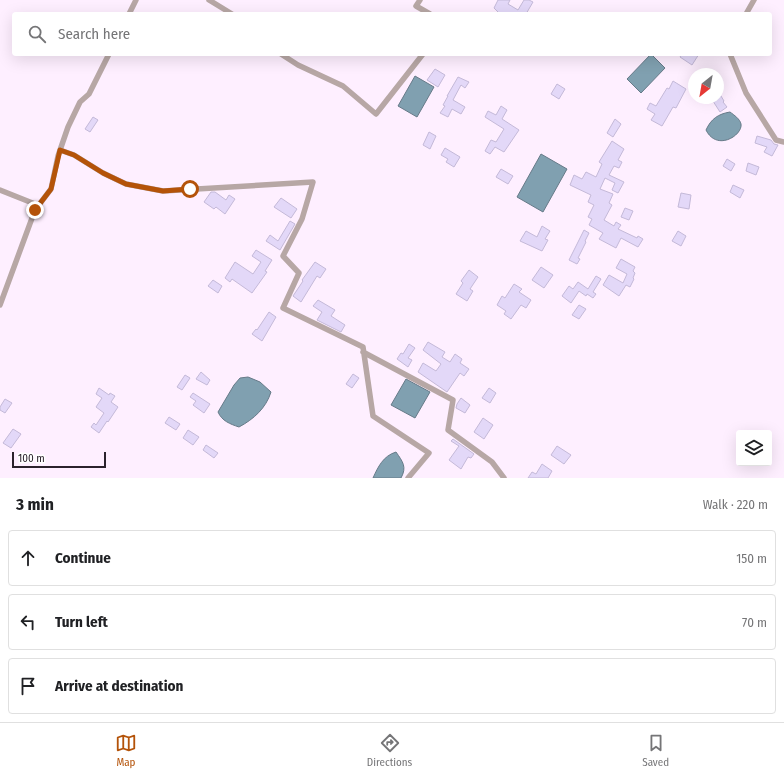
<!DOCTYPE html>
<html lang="en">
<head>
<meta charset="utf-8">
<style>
	body { margin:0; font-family:"Fira Sans Condensed",sans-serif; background:#f6f6f6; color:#202124 }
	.controls { position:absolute; right:12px; bottom:12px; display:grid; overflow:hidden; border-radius:4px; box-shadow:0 4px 16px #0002 }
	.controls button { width:36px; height:36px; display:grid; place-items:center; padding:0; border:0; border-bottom:1px solid #e0e0e0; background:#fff; color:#202124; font:20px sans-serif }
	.compass { position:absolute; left:688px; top:68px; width:36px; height:36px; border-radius:50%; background:#fff; box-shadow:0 4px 16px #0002; rotate:211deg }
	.scale { position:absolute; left:12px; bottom:10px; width:94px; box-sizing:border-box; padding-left:4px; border:2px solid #2b222c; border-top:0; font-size:11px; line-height:14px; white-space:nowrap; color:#2b222c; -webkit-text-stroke:3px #fff; paint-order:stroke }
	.stop { position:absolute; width:12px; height:12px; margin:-9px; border:3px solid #b45309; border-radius:50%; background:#fff }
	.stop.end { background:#b45309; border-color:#fff; box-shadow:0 1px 4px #0008 }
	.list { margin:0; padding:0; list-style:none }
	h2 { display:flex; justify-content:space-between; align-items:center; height:52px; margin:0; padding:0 16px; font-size:17px }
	h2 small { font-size:13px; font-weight:400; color:#757577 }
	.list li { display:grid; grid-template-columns:26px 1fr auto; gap:12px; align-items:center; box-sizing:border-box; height:56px; margin:0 8px 8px; padding:0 8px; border:1px solid #e0e0e0; border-radius:4px }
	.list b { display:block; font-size:15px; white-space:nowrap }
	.list em { font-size:13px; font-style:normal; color:#757577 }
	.icon { flex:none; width:22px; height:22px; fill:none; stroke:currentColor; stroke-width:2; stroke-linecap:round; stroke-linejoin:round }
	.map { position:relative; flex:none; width:784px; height:478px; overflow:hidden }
	.search { position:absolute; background:#fff; box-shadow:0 4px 16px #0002; left:12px; right:12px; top:12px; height:44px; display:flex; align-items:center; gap:10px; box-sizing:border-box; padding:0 14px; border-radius:4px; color:#757577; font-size:15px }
	.sheet { height:244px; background:#fff }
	nav { display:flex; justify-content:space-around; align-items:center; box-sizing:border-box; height:56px; border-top:1px solid #e0e0e0; background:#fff; font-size:11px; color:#757577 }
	nav a { display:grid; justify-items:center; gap:2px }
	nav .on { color:#b45309 }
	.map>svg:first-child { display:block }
	.water { fill:#80a0b0; stroke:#667a88 }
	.building { fill:#e3d8f8; stroke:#c4b9d8 }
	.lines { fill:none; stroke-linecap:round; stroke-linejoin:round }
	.street { stroke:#b7a7a5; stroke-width:5.5 }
	.route { stroke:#b45309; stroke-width:5 }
</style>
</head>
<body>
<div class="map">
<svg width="784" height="478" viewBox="0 0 784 478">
	<rect width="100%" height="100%" fill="#feefff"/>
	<path class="water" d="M651,54L665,68L641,93L627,79Z
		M415,76L434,87L417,117L398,106Z
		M730,112C734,115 740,119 741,124C743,135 717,152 706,130C711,119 718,114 730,112Z
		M541,154L567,169L543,212L517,197Z
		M248,377L260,382L271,392C266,408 254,419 239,427C230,424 222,421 218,412L234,385L240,378Z
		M406,379L430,392L415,418L391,405Z
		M396,452C403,462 407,467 401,478H373C378,467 383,456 396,452Z"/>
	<path class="building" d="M498,0H510L508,4L518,10L524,0H529L533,2L526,14H500L494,8Z
		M682,54H699L692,65L680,57Z
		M435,69L445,75L438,87L427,80Z
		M458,77L469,82L465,88L461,85L453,100L465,107L461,114L452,109L448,117L440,113L445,106L443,105L448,96H447Z
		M673,81L686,89L676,108L673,107L662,126L651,120L655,114L647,109L650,103L656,106L667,88L669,89Z
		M557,84L565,89L559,99L551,94Z
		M718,91L724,101L723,102L727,107L720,112L711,98H718Z
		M501,106L507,110L502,119L519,130L504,152L495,147L490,154L485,151L491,140L496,142L504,129L485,117L488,111L496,115Z
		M93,117L98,120L90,132L85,129Z
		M615,119L621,124L613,137L607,133Z
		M429,132L436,136L430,149L423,145Z
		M757,136L771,140L774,144L778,145L772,156L764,152L767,147L755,143Z
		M612,141L624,149L618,160L622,162L619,168L614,166L609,175L624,182L618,193L612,190L615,183L605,178L600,189L613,194L609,203L612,205L604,220L614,226L616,222L621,225L618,229L637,238L638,236L643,239L638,247L621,238L616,248L599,239L603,233L589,225L592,219L588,217L594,205L588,202L591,195L570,185L574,175L582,179L586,172L596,177L602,164L599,162Z
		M445,148L460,157L454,167L446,162L448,159L441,155Z
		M727,159L735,164L731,171L723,166Z
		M748,163L759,167L756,175L746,171Z
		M501,169L513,176L508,184L496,177Z
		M733,185L744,190L740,198L730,192Z
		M211,192H215L226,200L229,195L235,199L225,214L216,207L214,209L204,202Z
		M681,193L691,195L689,209L678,207Z
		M281,198L297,209L291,218L274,207Z
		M625,208L633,211L629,220L621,217Z
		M290,221L295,224L280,250L266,241L270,235L278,241Z
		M542,226L550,231L545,239L548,240L542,251L520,241L526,231L537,237Z
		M584,230L589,233L585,241L586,242L578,258L580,259L577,264L569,260Z
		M678,231L686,236L681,246L672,241Z
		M256,250L272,260L265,271L267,272L252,293L232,279L230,282L225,278L235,262L253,274L261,262L252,256Z
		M621,259L635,267L633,271L635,273L633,278L634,279L630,287L626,285L619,296L603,285L609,275L623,283L627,274L616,268Z
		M315,262L326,269L320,278L317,276L301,302L293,296L303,281L302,280Z
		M541,267L553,275L544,288L532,280Z
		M469,270L478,277L470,289L473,291L467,301L456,294L463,283L461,281Z
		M596,276L601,279L593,292L596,294L593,298L587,294L586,296L579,291L571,303L562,296L569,286L573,289L578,282L588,289Z
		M213,280L222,286L218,293L208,286Z
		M514,284L522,289L519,292L531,300L526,308L521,305L511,319L504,314L506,311L497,305L502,296L505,298Z
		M318,300L335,310L331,316L345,325L341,332L317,320L322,312L313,306Z
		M579,305L586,309L579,319L572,315Z
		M269,312L276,317L262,341L252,334L256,329L257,330Z
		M428,342L445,352L442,357L450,362L455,354L462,359L460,363L469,369L464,376L460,373L447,392L418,372L423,363L436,371L441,364L423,350Z
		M409,344L415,348L408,358L412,360L408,367L397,359L401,353L403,354Z
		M201,372L210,380L207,385L196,379Z
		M353,374L359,378L352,388L346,384Z
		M185,375L190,378L182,390L177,387Z
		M99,388L109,395L110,393L115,396L111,402L118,407L108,422L107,421L99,433L91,427L94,423L96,425L104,413L96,407L102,398L96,394Z
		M489,388L496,393L490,403L482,398Z
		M193,393L210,404L204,413L193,405L196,401L190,397Z
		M461,398L470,405L465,413L456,408L457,404Z
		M5,399L12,403L5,413L0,410V407Z
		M169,417L180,424L176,430L165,423Z
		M483,418L493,425L484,439L474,432Z
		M13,429L21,434L11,448L3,443Z
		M188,430L199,437L193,445L183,438Z
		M453,439L474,454L471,458L468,457L461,469L449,460L459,446L451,441Z
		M206,445L218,453L214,458L203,450Z
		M557,446L571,455L564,464L551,455Z
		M542,464L552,471L548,478H528L532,472L536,474Z"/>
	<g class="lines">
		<path class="street" d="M209,0L232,14
			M420,0L416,6L430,14
			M129,14L136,0
			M746,14L754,0
			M281,54L298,65L343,86L376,114L423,54
			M730,54L746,93L776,140L784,142
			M60,150L74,155L103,173L126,184L163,191L313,182L302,219L283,256L299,273L283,308L363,347L373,416L429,453L408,478
			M0,190L35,204V210L0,305
			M35,210L51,189L58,156L68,127L80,102L89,94L109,54
			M363,352L453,400L448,430L492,462L504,478"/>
	</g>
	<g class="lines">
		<path class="route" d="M35,210L51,189L60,150L74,155L103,173L126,184L163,191L190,189"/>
	</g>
</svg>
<div class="controls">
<button><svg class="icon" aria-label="layers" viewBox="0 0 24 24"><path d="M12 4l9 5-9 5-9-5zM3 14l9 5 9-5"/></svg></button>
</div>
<svg class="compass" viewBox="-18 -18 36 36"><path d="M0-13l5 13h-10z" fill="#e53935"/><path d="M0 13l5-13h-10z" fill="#757577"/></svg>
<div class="scale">100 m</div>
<div class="stop" style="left:190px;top:189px"></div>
<div class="stop end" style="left:35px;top:210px"></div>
<div class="search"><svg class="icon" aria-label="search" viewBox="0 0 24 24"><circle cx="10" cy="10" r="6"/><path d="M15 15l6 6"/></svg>Search here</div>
</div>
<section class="sheet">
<h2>3 min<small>Walk · 220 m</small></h2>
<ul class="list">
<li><svg class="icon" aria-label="ahead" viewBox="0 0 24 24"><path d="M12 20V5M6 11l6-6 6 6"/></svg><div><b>Continue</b></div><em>150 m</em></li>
<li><svg class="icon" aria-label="left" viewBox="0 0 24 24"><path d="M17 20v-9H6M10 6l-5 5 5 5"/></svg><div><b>Turn left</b></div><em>70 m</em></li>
<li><svg class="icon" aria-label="arrive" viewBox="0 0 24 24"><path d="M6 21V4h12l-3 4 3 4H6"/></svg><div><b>Arrive at destination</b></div></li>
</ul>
</section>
<nav>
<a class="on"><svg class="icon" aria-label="map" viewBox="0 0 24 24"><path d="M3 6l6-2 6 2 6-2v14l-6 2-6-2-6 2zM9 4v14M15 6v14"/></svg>Map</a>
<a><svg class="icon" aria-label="directions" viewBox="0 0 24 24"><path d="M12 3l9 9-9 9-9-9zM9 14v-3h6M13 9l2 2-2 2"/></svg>Directions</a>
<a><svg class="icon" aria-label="saved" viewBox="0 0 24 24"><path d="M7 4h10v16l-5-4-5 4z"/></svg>Saved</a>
</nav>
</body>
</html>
